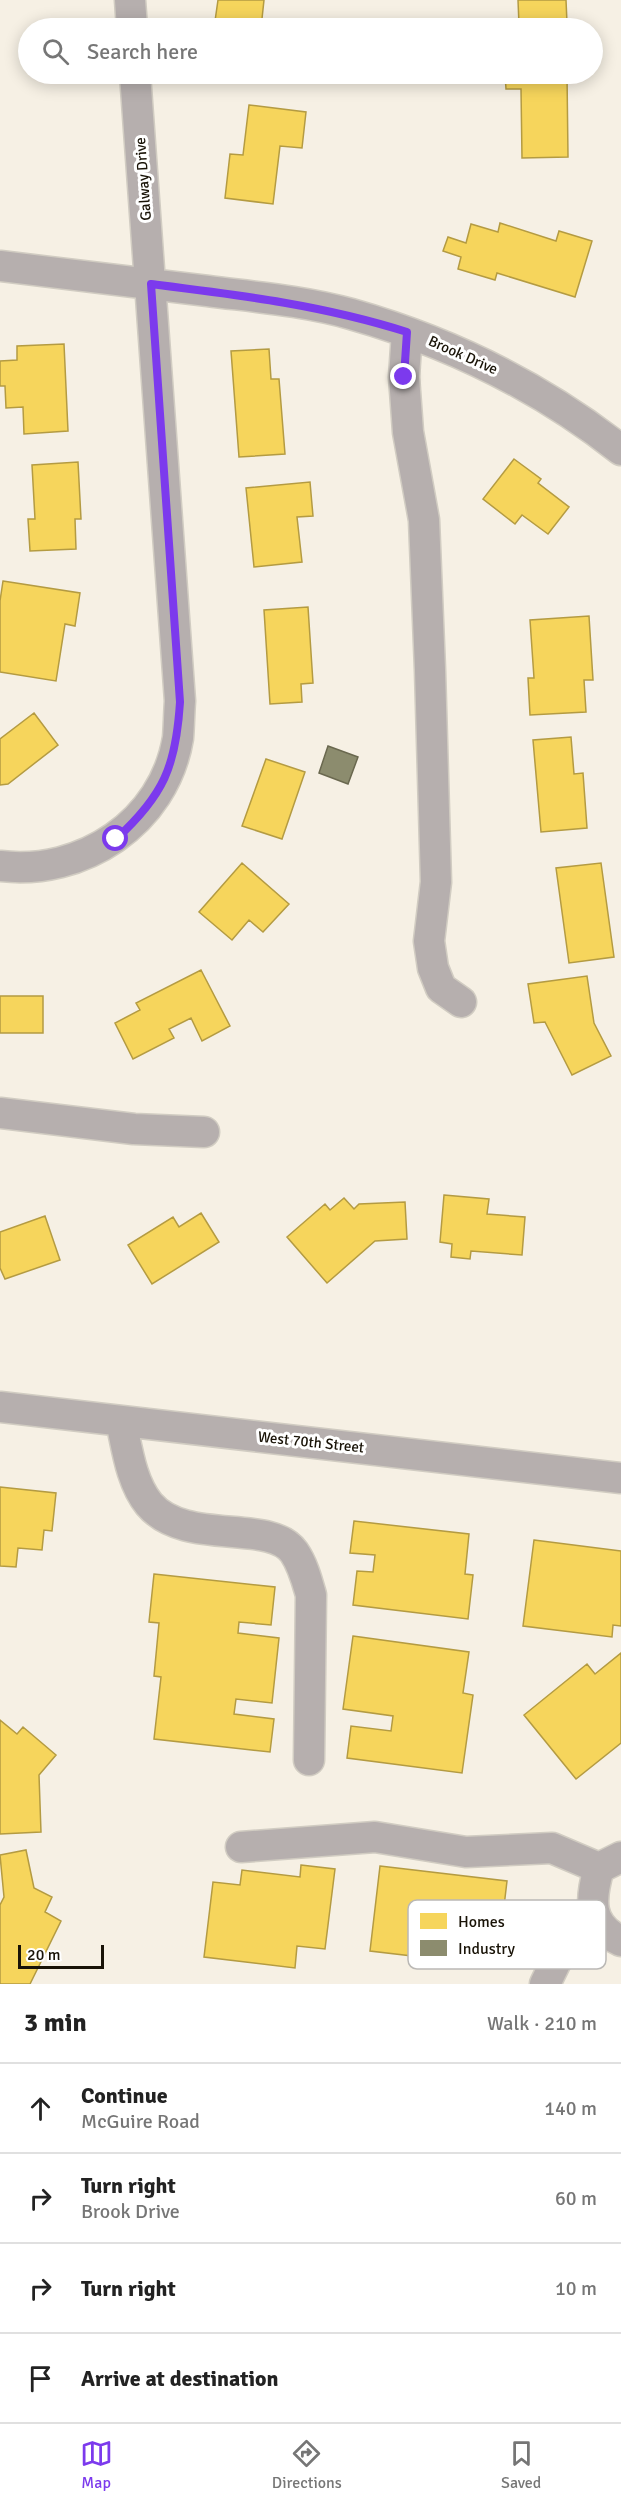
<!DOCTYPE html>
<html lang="en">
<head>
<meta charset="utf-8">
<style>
	body { margin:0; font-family:Signika,sans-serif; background:#f6f6f6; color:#222 }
	.scale { position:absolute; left:18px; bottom:15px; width:86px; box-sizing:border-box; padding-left:6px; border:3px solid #191307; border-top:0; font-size:16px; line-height:21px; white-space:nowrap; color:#191307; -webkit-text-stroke:4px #fff; paint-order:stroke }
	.stop { position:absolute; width:18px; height:18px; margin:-14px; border:4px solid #7c3aed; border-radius:50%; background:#fff }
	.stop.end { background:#7c3aed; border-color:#fff; box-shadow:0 2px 6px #0008 }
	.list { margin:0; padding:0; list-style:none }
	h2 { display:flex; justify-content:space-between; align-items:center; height:78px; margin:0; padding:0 24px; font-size:26px }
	h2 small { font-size:20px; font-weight:400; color:#767676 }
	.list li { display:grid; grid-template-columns:39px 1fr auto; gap:18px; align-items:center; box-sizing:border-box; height:90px; padding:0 24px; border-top:2px solid #e0e0e0 }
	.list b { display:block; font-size:22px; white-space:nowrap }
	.list p { margin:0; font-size:20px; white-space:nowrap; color:#767676 }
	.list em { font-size:20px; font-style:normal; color:#767676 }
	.icon { flex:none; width:33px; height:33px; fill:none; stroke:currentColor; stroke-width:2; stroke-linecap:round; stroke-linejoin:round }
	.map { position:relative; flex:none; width:621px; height:1984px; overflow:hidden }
	.search { position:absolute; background:#fff; box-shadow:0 3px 15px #0003; left:18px; right:18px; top:18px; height:66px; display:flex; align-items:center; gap:15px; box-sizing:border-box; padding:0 21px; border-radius:33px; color:#767676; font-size:22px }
	.sheet { height:438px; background:#fff }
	nav { display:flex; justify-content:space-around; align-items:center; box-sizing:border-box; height:84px; border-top:2px solid #e0e0e0; background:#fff; font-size:16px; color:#767676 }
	nav a { display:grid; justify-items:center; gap:3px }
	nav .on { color:#7c3aed }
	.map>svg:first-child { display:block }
	.homes { fill:#f6d55c; stroke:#b49b42; stroke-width:1.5 }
	.industry { fill:#8c8c6e; stroke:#6a684f; stroke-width:1.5 }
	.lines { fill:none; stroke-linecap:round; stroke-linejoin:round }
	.minor-casing { stroke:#d1ccc2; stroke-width:33 }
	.minor { stroke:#b6afae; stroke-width:30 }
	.route { stroke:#7c3aed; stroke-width:8 }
	.labels { text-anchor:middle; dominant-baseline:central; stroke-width:6; stroke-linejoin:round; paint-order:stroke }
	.street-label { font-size:15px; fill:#191307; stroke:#fff }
	.key { fill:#fff; stroke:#bab8b5; stroke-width:1.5 }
	.key-label { font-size:16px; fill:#191307 }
</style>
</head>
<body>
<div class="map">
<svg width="621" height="1984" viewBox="0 0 621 1984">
	<rect width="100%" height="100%" fill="#f6f0e4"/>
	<path class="homes" d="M218,0H264L261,28H214Z
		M518,0H566L567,23L519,25Z
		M505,74H567L568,157L522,158L521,89H506Z
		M249,105L306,112L302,148L280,146L273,204L225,198L230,154L243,155Z
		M500,223L556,241L559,231L592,241L575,297L497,273L495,280L458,269L461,257L443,251L448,237L466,243L471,224L498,232Z
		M64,344L68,431L24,434L23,407L6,408L5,386H0V361L17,360V346Z
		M269,349L271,379H279L285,454L239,457L231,351Z
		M514,459L541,479L538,483L569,507L548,534L522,515L515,524L483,499Z
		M78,462L81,519H75L76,549L30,551L28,519H35L32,465Z
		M310,482L313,516L297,517L302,562L254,567L246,488Z
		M3,581L80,593L75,626L65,624L56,681L0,672V601Z
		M308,607L313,683L301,684L302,702L270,704L264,610Z
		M589,616L593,680H584L586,712L530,715L528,678H534L530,620Z
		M34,713L58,745L8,784L0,785V739Z
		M571,737L574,774L583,773L587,828L541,832L533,740Z
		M266,759L305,772L282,839L242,826Z
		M242,863L289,904L263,932L249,920L232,940L199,912Z
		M601,863L614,957L569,963L556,868Z
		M201,970L230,1026L202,1041L191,1018L169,1029L174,1038L133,1059L115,1023L140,1010L136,1003Z
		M587,976L594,1023L611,1056L572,1075L545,1022L534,1023L528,984Z
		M0,996H43V1033H0Z
		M444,1195L489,1199L487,1214L525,1217L522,1255L471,1251L470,1259L451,1257L452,1244L440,1242Z
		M344,1198L354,1209L359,1204L405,1202L407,1239L375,1241L327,1283L287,1237L325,1204L330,1210Z
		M201,1213L219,1242L152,1284L128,1245L173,1217L179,1227Z
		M45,1216L60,1260L5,1279L0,1268V1232Z
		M0,1487L56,1493L52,1531L44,1530L42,1550L18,1548L16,1567L0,1566Z
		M354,1521L469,1534L465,1574L473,1575L468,1619L353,1605L357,1571L373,1572L375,1555L350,1553Z
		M534,1540L621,1551V1626L613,1625L612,1637L523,1626Z
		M154,1574L275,1587L271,1625L239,1622L238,1633L279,1638L272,1703L236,1699L234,1714L274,1719L270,1752L154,1739L161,1677L154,1676L159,1623L149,1622Z
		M353,1636L469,1652L463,1693L473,1695L462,1773L347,1758L351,1726L391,1731L393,1716L343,1709Z
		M621,1653V1743L576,1779L524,1715L587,1664L595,1674Z
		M0,1720L17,1734L23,1727L56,1755L39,1775L41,1832L0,1834Z
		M26,1850L34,1888L52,1897L45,1912L61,1921L30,1984H0V1905L4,1897L0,1855Z
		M301,1865L335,1869L325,1949L297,1946L295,1968L204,1957L213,1882L240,1885L242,1870L300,1877Z
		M380,1866L507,1881L497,1966L370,1951Z"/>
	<path class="industry" d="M328,746L358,757L348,784L319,773Z"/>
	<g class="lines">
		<g class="minor-casing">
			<path id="minor" d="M130,0L132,28
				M0,266C69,274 138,282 208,291C255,297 305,301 351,314C449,342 541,387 621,450
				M407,332L404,377L408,432L424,520L430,670L436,882L429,941L433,968L441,988L461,1002
				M0,866C82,876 164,823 178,738C179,726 179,714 180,701L135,74
				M0,1113L134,1129L204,1132
				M0,1407L621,1478
				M121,1421C127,1448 131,1482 149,1504C185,1547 270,1518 294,1552C303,1565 307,1581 311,1595L309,1760
				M241,1847L375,1837L466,1852L552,1848L599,1868
				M621,1857L599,1868C590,1899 587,1925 621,1941
				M545,1984L564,1945L600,1925"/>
		</g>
		<use href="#minor" class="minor"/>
	</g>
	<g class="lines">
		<path class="route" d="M116,839C164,795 176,766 180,702L151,284C239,295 322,305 407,332L404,377"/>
	</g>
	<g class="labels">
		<g class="street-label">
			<text transform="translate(143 179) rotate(-94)">Galway Drive</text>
			<text transform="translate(463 355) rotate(24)">Brook Drive</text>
			<text transform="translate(311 1442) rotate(6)">West 70th Street</text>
		</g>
	</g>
	<rect x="408" y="1900" width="198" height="69" rx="9" class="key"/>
	<rect x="420" y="1913" width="27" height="16" fill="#f6d55c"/>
	<rect x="420" y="1940" width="27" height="16" fill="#8c8c6e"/>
	<g class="key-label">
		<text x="458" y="1927">Homes</text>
		<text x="458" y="1954">Industry</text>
	</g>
</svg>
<div class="scale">20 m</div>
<div class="stop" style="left:116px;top:839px"></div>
<div class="stop end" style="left:404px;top:377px"></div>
<div class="search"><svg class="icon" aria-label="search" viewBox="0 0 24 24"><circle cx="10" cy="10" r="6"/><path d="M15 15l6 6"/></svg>Search here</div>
</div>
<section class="sheet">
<h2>3 min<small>Walk · 210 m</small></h2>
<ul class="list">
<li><svg class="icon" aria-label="ahead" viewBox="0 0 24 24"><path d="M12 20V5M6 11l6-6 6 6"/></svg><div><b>Continue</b><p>McGuire Road</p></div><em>140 m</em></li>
<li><svg class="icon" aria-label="right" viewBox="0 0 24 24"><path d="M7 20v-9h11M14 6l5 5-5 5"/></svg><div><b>Turn right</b><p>Brook Drive</p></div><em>60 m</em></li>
<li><svg class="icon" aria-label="right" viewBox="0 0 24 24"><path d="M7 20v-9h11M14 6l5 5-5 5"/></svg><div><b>Turn right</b></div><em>10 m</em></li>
<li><svg class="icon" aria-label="arrive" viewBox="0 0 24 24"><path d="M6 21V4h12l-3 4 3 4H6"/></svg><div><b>Arrive at destination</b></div></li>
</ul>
</section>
<nav>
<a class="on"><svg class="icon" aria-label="map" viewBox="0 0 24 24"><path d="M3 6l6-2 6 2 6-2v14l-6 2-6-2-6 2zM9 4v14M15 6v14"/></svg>Map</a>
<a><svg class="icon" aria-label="directions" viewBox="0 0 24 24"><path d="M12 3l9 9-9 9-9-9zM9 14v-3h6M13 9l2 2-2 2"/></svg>Directions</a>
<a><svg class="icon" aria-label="saved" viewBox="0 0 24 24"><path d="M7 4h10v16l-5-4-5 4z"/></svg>Saved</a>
</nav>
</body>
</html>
